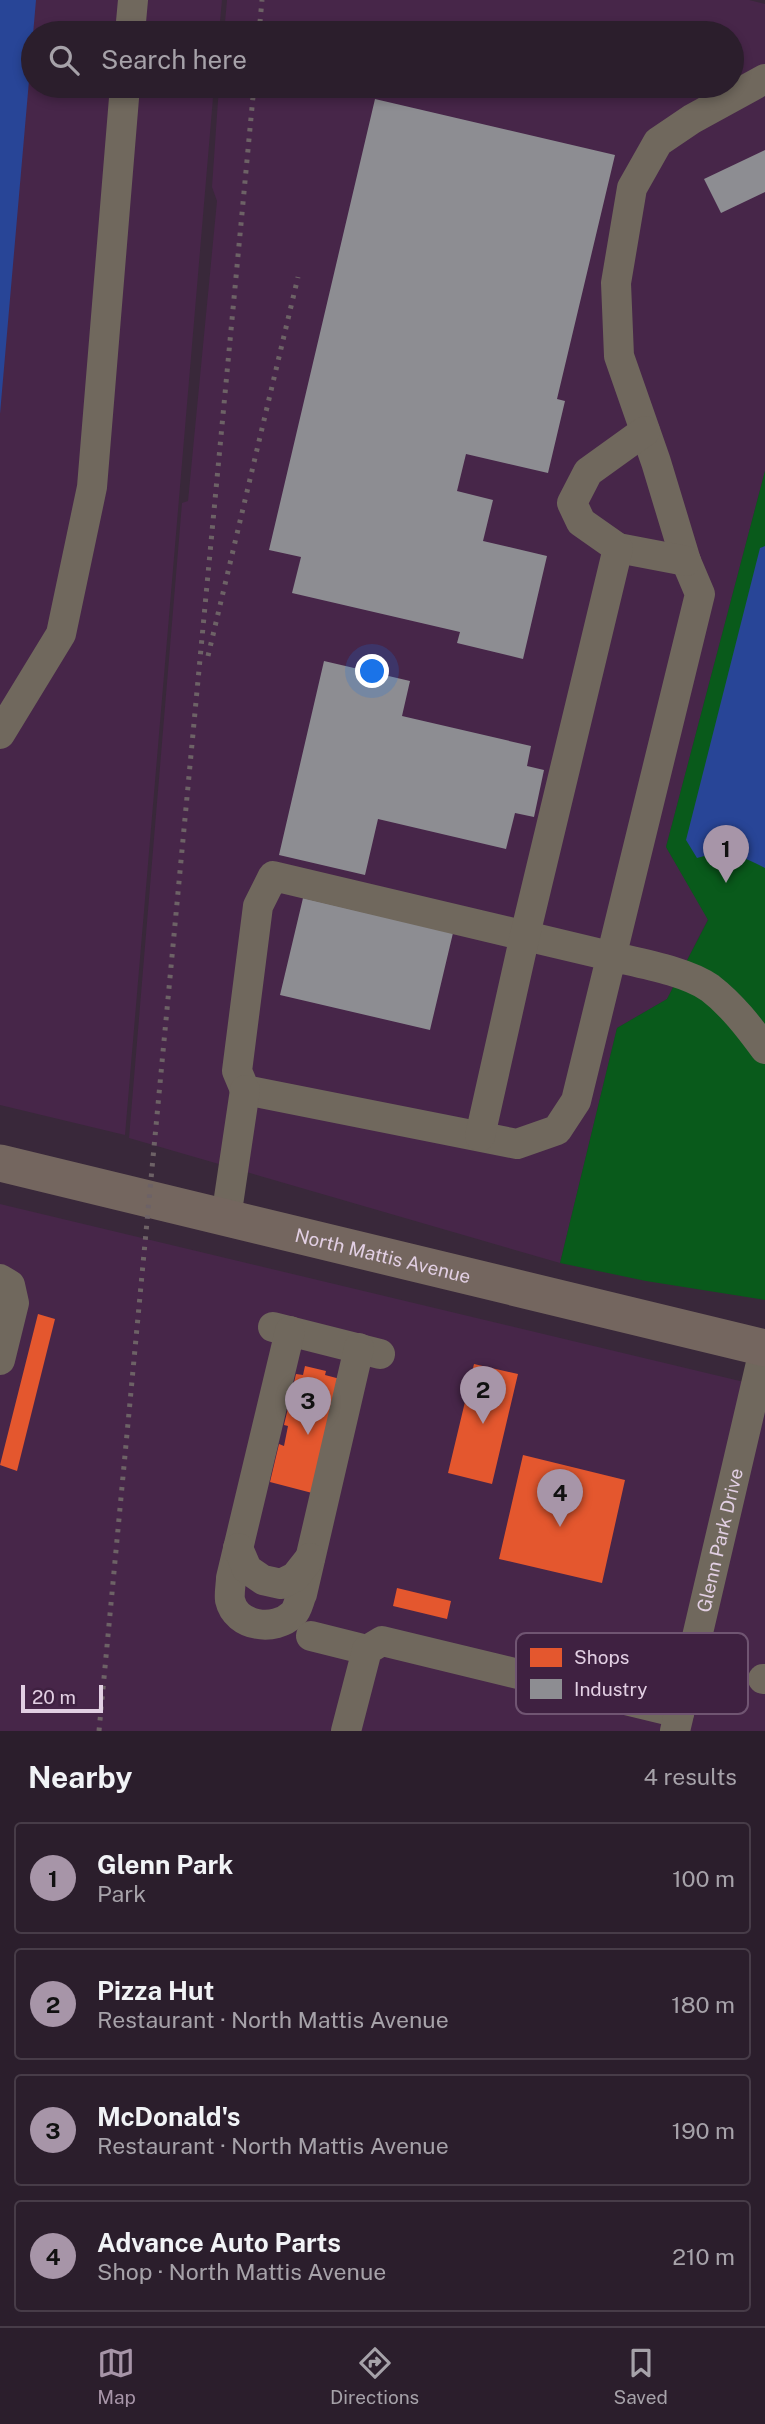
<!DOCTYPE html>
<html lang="en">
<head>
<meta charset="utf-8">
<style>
	body { margin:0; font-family:"Public Sans",sans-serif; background:#372b38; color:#f1f3f6 }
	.scale { position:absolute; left:21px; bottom:18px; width:82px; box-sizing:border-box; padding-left:7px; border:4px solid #e2cfe3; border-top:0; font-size:19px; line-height:24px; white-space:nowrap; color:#e2cfe3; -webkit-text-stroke:5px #3f2141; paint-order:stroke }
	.you { position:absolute; left:373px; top:672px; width:24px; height:24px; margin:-18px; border:5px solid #fff; border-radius:50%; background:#1a73e8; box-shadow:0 0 0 10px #1a73e833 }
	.badge { display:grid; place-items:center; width:46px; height:46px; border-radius:50%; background:#a795a8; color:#111; font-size:23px; font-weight:700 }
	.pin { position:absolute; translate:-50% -58px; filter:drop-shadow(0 2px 4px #0008) }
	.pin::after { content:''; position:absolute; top:37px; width:24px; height:21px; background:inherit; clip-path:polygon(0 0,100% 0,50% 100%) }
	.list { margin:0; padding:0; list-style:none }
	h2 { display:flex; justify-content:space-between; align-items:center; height:91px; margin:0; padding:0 28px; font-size:30px }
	h2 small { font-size:23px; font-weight:400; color:#a6a2a9 }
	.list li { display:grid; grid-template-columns:46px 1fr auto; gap:21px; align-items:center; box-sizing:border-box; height:112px; margin:0 14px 14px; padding:0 14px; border:2px solid #473c48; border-radius:7px }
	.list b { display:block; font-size:26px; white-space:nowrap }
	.list p { margin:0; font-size:23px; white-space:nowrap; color:#a6a2a9 }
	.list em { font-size:23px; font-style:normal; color:#a6a2a9 }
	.icon { flex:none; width:38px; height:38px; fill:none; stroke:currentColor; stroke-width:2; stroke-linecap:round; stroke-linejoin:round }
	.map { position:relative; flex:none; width:765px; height:1731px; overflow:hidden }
	.search { position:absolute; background:#2b1e2c; box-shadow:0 4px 10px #0003; left:21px; right:21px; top:21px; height:77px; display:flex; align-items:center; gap:18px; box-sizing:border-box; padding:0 24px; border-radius:38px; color:#a6a2a9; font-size:26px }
	.sheet { height:595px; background:#2b1e2c }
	nav { display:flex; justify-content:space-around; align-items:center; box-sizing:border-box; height:98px; border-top:2px solid #473c48; background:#2b1e2c; font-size:19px; color:#a6a2a9 }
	nav a { display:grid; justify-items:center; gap:4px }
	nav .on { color:#a795a8 }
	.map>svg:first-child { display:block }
	.built { fill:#472649 }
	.green { fill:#095a1b }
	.water { fill:#284597 }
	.shops { fill:#e4572e }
	.industry { fill:#8d8d92 }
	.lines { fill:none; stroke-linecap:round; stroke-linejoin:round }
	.minor { stroke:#70685d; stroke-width:30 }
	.major { stroke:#74665f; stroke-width:37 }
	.rail { stroke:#6d6266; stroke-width:5; stroke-dasharray:3.5 7; stroke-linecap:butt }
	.labels { text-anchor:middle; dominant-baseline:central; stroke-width:7; stroke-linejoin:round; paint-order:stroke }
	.street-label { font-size:19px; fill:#e2cfe3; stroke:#3f2141 }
	.key { fill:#3f2141; stroke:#705572; stroke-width:2 }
	.key-label { font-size:19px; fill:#e2cfe3 }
</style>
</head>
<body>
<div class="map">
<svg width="765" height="1731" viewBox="0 0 765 1731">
	<rect width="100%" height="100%" fill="#39283a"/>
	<path class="built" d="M0,0H222L219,33H33V86H214L125,1135L0,1105Z
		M227,0H749L765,4V471L666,847L708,919L667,999L617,1028L560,1263L129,1138L182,503L188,501L217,201L212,187L219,86H732V33H224Z
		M0,1204L765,1387V1731H0Z"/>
	<path class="green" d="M765,471V1300L646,1281L560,1263L617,1028L667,999L708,920L666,847Z"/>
	<path class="water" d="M0,0H36L0,414Z
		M765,546V868C737,854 727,849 697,858L686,840L760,548Z"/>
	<path class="shops" d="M38,1314L55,1319L17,1471L0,1465Z
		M474,1364L518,1374L492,1484L448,1473Z
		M305,1366L326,1371L325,1375L344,1380L316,1494L270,1482L279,1444L284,1446L288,1426L284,1425L296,1374L303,1375Z
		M523,1455L625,1480L602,1583L499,1559Z
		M397,1588L451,1601L447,1619L393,1606Z"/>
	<path class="industry" d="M375,99L615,155L557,399L565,401L548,473L466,454L457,491L493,500L483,541L547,556L523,659L457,643L460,632L292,593L301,557L269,550Z
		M765,150V192L721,213L704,179Z
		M324,661L410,681L402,716L531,746L527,766L544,770L534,817L515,813L506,849L378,819L365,875L279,855Z
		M303,898L453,933L430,1030L280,995Z"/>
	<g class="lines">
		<g class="minor">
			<path d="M130,33L133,0"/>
			<path d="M765,79L692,119L658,142L632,188L616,283L619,356L656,462L686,561L700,594L576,1101L557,1130L517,1144L245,1090L237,1071L258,906L273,876L610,956C639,963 686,971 710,988C732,1005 749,1027 765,1049"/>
			<path d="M618,548L686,561"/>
			<path d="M0,734L61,634L92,487L125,86"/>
			<path d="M480,1136L525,935L618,548L581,522L572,503L588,472L645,431"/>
			<path d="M226,1218L245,1090"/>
			<path d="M0,1279L10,1285L14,1303L0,1360"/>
			<path d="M273,1327L380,1354"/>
			<path d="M290,1331L231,1578C231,1584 229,1593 230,1600C236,1627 275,1632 293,1614C298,1609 299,1600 302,1594L359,1348"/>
			<path d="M238,1548L247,1569L263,1580L281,1584L295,1577L310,1558"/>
			<path d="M311,1636L367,1650"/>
			<path d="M763,1679H765"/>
			<path d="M346,1731L367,1650L382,1641L679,1713"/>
			<path id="s1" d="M675,1731L765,1346"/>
		</g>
		<path class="major" id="s2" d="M0,1163L765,1348"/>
		<path class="rail" d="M259,33L262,0
			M208,656L298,277
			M99,1731L254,86"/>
	</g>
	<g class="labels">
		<g class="street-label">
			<text stroke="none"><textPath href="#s2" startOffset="394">North Mattis Avenue</textPath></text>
			<text stroke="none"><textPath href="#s1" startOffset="196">Glenn Park Drive</textPath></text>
		</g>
	</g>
	<rect x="516" y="1633" width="232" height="81" rx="10" class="key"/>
	<rect x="530" y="1648" width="32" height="19" fill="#e4572e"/>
	<rect x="530" y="1679" width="32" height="20" fill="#8d8d92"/>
	<g class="key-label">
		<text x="574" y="1664">Shops</text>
		<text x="574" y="1696">Industry</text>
	</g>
</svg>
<div class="scale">20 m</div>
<div class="you"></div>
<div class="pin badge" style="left:726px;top:883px">1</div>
<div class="pin badge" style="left:483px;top:1424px">2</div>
<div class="pin badge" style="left:308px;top:1435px">3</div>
<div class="pin badge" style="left:560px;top:1527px">4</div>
<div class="search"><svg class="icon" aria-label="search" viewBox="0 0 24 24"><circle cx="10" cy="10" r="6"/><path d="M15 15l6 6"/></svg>Search here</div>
</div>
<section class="sheet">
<h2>Nearby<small>4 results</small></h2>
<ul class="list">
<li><span class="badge">1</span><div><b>Glenn Park</b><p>Park</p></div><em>100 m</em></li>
<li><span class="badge">2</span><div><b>Pizza Hut</b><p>Restaurant · North Mattis Avenue</p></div><em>180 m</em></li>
<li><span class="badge">3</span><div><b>McDonald's</b><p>Restaurant · North Mattis Avenue</p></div><em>190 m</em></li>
<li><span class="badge">4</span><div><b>Advance Auto Parts</b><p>Shop · North Mattis Avenue</p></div><em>210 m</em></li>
</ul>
</section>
<nav>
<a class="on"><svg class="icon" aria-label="map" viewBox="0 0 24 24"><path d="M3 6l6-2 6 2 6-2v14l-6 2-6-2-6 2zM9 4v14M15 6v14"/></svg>Map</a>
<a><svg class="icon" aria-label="directions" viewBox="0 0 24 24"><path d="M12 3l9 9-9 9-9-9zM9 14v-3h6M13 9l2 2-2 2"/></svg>Directions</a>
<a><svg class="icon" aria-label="saved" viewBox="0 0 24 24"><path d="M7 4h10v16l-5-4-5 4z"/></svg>Saved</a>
</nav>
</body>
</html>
